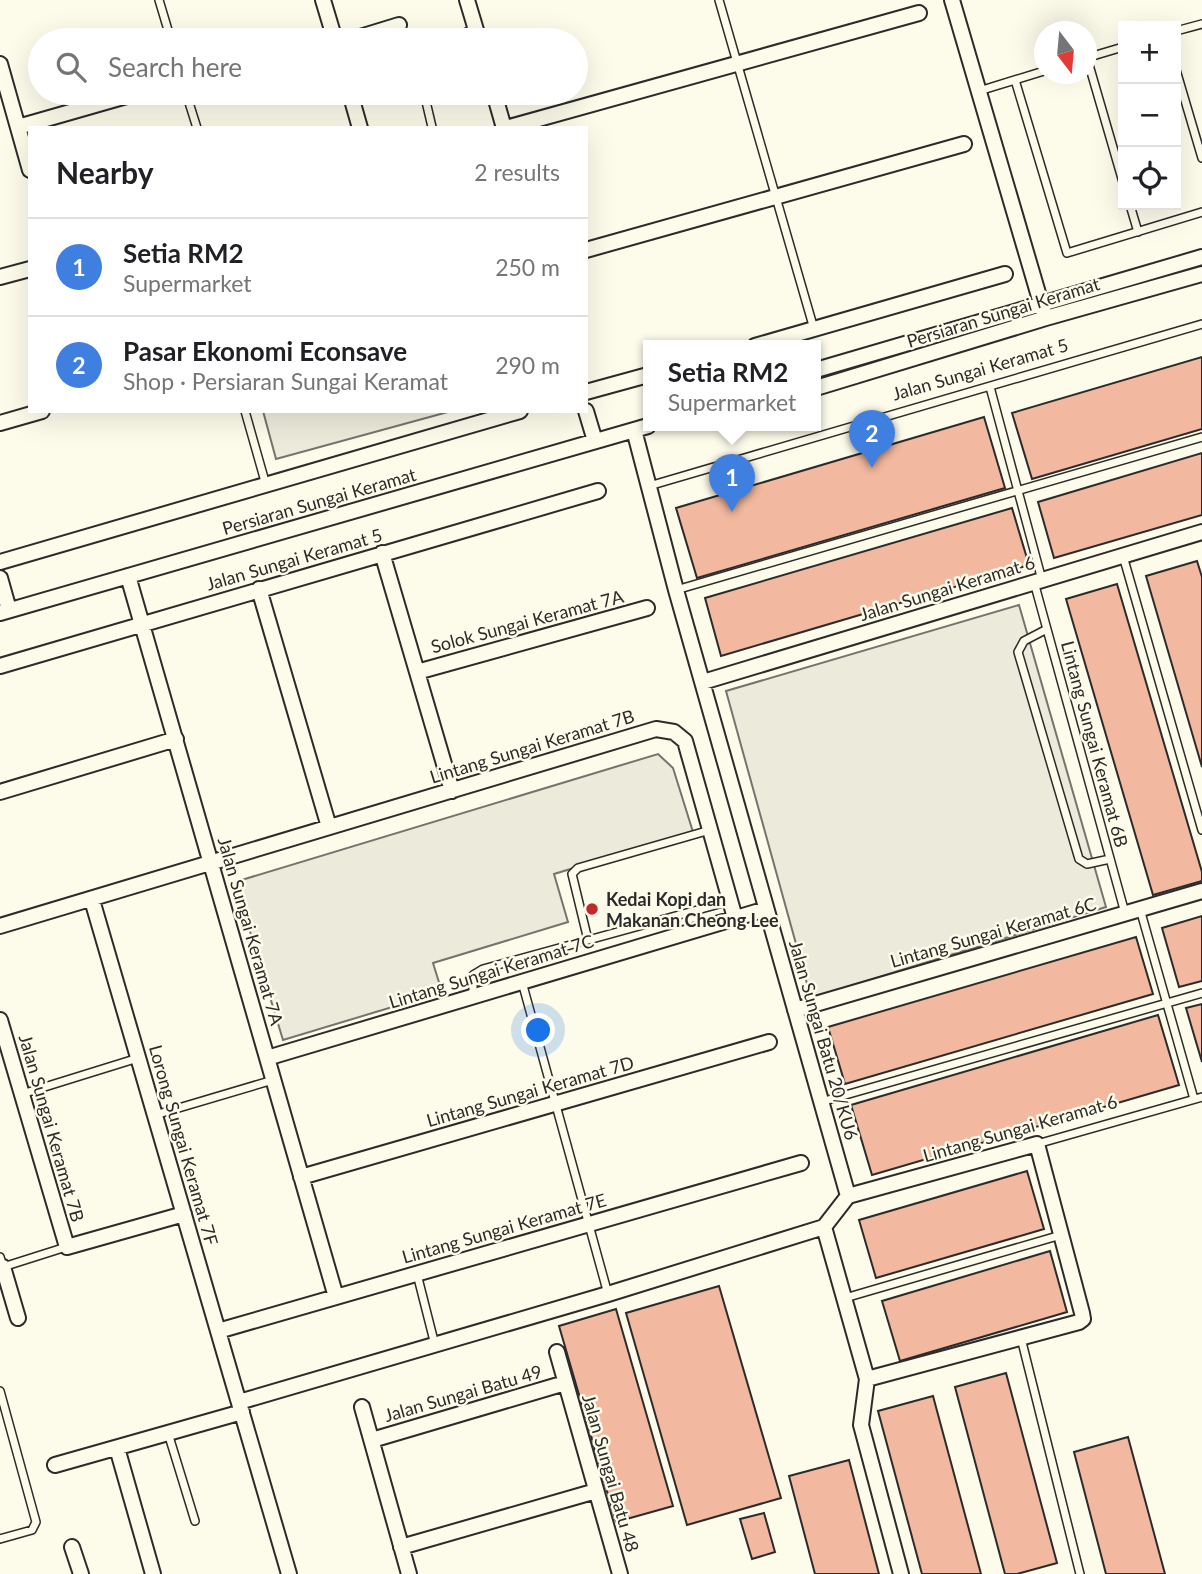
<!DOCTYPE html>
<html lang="en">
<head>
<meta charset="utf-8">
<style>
	body { margin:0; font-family:Lato,sans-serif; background:#f6f6f6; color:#202124 }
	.controls { position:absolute; right:21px; top:21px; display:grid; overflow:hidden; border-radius:0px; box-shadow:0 7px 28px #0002 }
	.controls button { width:63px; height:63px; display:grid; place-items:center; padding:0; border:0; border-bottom:2px solid #e0e0e0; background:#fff; color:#202124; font:35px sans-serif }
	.compass { position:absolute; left:1034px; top:21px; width:63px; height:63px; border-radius:50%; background:#fff; box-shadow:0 7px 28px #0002; rotate:164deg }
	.you { position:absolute; left:539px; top:1031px; width:24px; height:24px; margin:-18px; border:5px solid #fff; border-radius:50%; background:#1a73e8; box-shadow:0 0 0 10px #1a73e833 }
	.badge { display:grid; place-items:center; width:46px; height:46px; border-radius:50%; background:#c62828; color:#fff; font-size:23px; font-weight:700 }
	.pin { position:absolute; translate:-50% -58px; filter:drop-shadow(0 2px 4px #0008) }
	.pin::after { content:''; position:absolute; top:37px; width:24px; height:21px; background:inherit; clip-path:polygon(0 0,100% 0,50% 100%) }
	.popup { position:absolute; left:643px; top:340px; width:178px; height:91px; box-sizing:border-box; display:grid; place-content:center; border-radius:0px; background:#fff; filter:drop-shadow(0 2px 5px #0005); font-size:23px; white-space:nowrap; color:#757577 }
	.popup b { font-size:26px; color:#202124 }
	.popup::after { content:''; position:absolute; left:50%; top:100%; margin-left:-14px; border:14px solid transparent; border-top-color:#fff }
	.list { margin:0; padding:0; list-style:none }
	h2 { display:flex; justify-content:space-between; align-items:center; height:91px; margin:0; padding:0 28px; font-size:30px }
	h2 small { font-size:23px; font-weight:400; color:#757577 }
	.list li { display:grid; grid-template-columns:46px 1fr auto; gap:21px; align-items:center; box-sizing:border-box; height:98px; padding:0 28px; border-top:2px solid #e0e0e0 }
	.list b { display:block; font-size:26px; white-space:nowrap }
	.list p { margin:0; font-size:23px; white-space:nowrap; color:#757577 }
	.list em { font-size:23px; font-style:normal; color:#757577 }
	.icon { flex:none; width:38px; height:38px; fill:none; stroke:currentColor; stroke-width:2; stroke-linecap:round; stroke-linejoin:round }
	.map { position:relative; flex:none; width:1202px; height:1574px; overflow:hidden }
	.search { position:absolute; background:#fff; box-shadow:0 7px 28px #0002; left:28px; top:28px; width:560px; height:77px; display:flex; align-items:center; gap:18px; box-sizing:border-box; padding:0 24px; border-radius:38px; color:#757577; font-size:26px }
	.panel { position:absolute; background:#fff; box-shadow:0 7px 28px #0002; left:28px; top:126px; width:560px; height:287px; border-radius:0px }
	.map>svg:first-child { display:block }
	.green { fill:#ecebdb; stroke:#74746e; stroke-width:2 }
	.building { fill:#f2b8a0; stroke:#2b2b2b; stroke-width:2 }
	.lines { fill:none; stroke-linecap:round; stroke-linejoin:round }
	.lane-casing { stroke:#2b2b2b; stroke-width:10 }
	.street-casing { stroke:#2b2b2b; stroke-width:18 }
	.lane { stroke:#fdfbea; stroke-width:7 }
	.street { stroke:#fdfbea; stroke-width:14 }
	.poi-dot { fill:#c62828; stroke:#fdfbea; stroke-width:2.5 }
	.labels { text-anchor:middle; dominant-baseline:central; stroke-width:5; stroke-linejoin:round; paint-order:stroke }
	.street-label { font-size:18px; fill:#2b2b2b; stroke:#fdfbea }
	.poi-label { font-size:18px; font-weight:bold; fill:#2b2b2b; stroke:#fdfbea; text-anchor:start }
</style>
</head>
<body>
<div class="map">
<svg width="1202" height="1574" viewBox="0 0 1202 1574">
	<rect width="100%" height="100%" fill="#fdfbea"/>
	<path class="green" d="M263,411H447L448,412L276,459Z
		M1019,605L1106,907L811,998L726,691Z
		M658,754L673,768L693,832L554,874L568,922L433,963L442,992L283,1040L235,882Z"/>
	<path class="building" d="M1202,357V429L1032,479L1012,413Z
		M984,417L1005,488L697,578L676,508Z
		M1202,453V515L1054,558L1038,502Z
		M1012,508L1029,565L721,656L705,598Z
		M1197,561L1202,577V767L1146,576Z
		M1117,584L1202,872V881L1153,895L1066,599Z
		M1202,916V981L1179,987L1162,928Z
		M1136,937L1153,994L845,1084L828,1027Z
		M1202,1004V1062L1186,1008Z
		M1158,1015L1179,1085L872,1175L851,1105Z
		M1027,1171L1044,1229L876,1278L859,1220Z
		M1050,1251L1067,1312L900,1361L882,1301Z
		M719,1286L781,1498L687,1525L626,1313Z
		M616,1309L673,1506L616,1522L559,1326Z
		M1006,1373L1057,1563L1017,1574H1005L955,1387Z
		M933,1396L981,1574H922L878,1411Z
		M1128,1437L1165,1574H1106L1074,1452Z
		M849,1460L879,1574H815L789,1476Z
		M764,1513L775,1552L752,1559L740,1519Z"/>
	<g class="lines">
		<g class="lane-casing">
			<path id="lane" d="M159,0L171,40
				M719,0L814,329
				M1176,31L1202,24
				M450,40L475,28
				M1086,58L1123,47
				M1087,58L1123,182
				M1176,70L1202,158
				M1015,80L1067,253L1202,212
				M979,91L1044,71
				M186,93L197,128
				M424,93L432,127
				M1130,205L1138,232
				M990,387L1042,580
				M245,411L266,485
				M649,486L1202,324
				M1123,556L1202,830
				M1034,582L1125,913
				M676,590L1202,437
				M1047,629L1024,641L1018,652L1079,859L1087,864L1110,859
				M1140,909L1194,1099
				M588,940L572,874L578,868L710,830
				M522,982L608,1294
				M473,997V975L483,969L730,901
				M22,1094L138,1058
				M821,1102L1202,993
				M155,1115L273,1080
				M1037,1144L1202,1097
				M0,1257L3,1267L66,1247
				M417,1274L435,1345
				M845,1298L1061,1235
				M1021,1338L1080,1574
				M0,1391L36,1522L32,1530L0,1539
				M168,1433L195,1521"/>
		</g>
		<g class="street-casing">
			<path id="street" d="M323,0L335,40
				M467,0L479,40
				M952,0L1043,310
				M320,40L334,36
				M350,40L399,25
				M0,64L30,170
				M350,93L360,128
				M494,93L504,128
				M18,127L137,93
				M506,128L919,13
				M586,250L964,144
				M0,277L30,269
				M755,346L1005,274
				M816,370L1202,257
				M816,388L1046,318L1202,274
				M586,392L648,375
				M586,411L595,441
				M0,423L42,411
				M634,430L676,590L848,1196
				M382,553L452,791
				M0,562L520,411
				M128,576L336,1297
				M0,578L9,610
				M259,589L329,827
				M0,613L648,426
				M0,666L598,491
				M417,672L647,608
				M703,682L1202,532
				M0,792L176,739
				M92,900L289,1574
				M0,926L656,729L674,732L685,741L735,918
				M795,1010L1202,891
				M0,1020L67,1247L184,1214
				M267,1058L766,909
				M301,1177L769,1042
				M848,1196L1037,1144L1082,1313L1083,1319L1079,1322L867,1379
				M824,1227L867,1379L861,1425L901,1574
				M824,1227L848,1196
				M3,1267L18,1318
				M218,1331L801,1163
				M557,1352L620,1574
				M239,1402L608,1294L824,1227
				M362,1407L409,1574
				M372,1440L565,1383
				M117,1448L153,1574
				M55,1465L242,1412
				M72,1547L81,1574
				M401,1547L596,1491"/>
		</g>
		<use href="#lane" class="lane"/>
		<use href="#street" class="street"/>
	</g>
	<circle class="poi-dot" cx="592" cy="909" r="7"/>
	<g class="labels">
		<g class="street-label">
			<text transform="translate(1003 312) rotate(-17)">Persiaran Sungai Keramat</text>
			<text transform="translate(980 369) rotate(-16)">Jalan Sungai Keramat 5</text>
			<text transform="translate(319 501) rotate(-16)">Persiaran Sungai Keramat</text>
			<text transform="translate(294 559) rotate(-16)">Jalan Sungai Keramat 5</text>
			<text transform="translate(947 588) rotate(-17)">Jalan Sungai Keramat 6</text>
			<text transform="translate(527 621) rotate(-15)">Solok Sungai Keramat 7A</text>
			<text transform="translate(1095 744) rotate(75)">Lintang Sungai Keramat 6B</text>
			<text transform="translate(532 746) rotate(-17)">Lintang Sungai Keramat 7B</text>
			<text transform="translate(251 931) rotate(74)">Jalan Sungai Keramat 7A</text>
			<text transform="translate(993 932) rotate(-16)">Lintang Sungai Keramat 6C</text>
			<text transform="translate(491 971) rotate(-17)">Lintang Sungai Keramat 7C</text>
			<text transform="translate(824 1040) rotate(74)">Jalan Sungai Batu 20/KU6</text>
			<text transform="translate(530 1091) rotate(-16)">Lintang Sungai Keramat 7D</text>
			<text transform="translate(52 1128) rotate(74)">Jalan Sungai Keramat 7B</text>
			<text transform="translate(1020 1128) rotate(-16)">Lintang Sungai Keramat 6</text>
			<text transform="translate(184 1145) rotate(74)">Lorong Sungai Keramat 7F</text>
			<text transform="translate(504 1228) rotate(-16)">Lintang Sungai Keramat 7E</text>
			<text transform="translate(463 1393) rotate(-16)">Jalan Sungai Batu 49</text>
			<text transform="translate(611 1473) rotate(74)">Jalan Sungai Batu 48</text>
		</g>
		<g class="poi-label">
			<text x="606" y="899">Kedai Kopi dan<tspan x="606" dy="21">Makanan Cheong Lee</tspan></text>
		</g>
	</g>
</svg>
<div class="controls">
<button>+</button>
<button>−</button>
<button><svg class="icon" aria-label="locate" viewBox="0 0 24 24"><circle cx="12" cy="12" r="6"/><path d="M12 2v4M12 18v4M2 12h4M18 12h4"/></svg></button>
</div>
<svg class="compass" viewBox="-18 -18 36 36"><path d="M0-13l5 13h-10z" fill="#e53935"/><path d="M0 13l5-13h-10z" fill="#757577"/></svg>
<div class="you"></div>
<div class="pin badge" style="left:732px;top:512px;background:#3f7fe0">1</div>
<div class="popup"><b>Setia RM2</b>Supermarket</div>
<div class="pin badge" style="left:872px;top:468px;background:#3f7fe0">2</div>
<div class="search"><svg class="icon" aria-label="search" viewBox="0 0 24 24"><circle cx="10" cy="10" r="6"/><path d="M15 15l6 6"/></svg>Search here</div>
<section class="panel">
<h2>Nearby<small>2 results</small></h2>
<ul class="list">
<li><span class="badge" style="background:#3f7fe0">1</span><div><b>Setia RM2</b><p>Supermarket</p></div><em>250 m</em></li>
<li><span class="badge" style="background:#3f7fe0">2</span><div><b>Pasar Ekonomi Econsave</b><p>Shop · Persiaran Sungai Keramat</p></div><em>290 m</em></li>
</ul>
</section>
</div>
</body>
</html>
